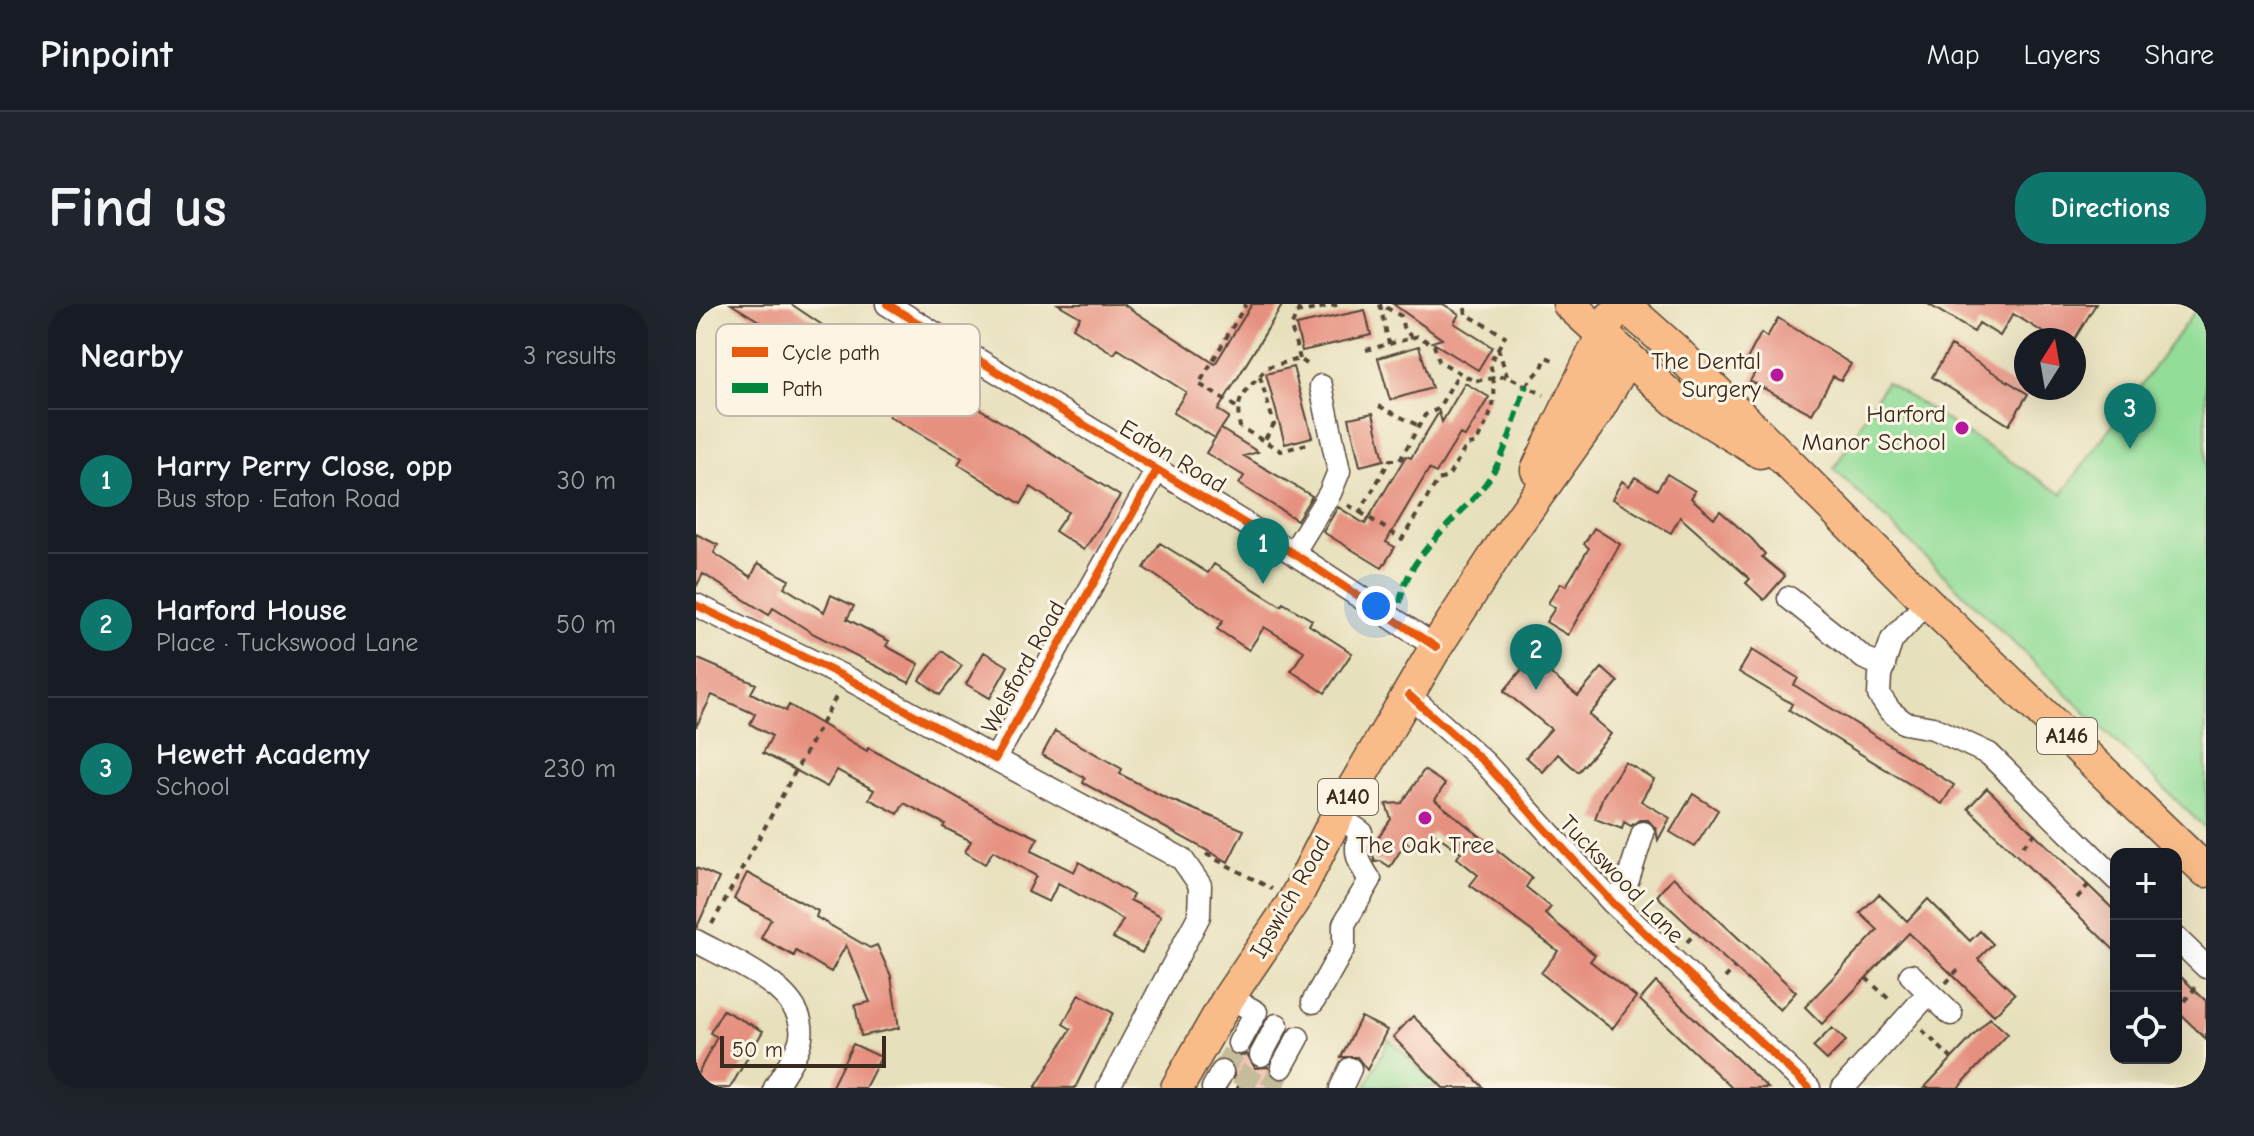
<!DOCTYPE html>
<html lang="en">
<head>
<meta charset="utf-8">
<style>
	body { margin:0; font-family:"Comic Neue",sans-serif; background:#20242c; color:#f1f3f6 }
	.controls { position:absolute; right:24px; bottom:24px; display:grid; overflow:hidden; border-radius:16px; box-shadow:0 8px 32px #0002 }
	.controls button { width:72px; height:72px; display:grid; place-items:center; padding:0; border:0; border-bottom:2px solid #363941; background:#171b24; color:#f1f3f6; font:40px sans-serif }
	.compass { position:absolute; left:1318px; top:24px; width:72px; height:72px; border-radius:50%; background:#171b24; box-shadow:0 8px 32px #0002; rotate:11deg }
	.scale { position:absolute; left:24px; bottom:20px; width:166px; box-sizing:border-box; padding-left:8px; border:4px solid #3b2a1e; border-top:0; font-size:22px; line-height:28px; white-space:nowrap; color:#3b2a1e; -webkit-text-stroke:6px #fcf5e5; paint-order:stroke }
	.you { position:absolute; left:680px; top:302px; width:28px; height:28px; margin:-20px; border:6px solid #fff; border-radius:50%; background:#1a73e8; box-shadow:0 0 0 12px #1a73e833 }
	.badge { display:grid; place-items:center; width:52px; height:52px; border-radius:50%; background:#0f766e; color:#fff; font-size:26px; font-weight:700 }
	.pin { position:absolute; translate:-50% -66px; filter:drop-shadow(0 2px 4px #0008) }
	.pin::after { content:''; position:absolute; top:42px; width:28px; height:24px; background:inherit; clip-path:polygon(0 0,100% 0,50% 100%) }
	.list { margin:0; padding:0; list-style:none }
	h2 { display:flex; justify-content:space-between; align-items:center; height:104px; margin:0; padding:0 32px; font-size:34px }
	h2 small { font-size:26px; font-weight:400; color:#9ea1a6 }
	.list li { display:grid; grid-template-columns:52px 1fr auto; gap:24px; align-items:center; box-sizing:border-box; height:144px; padding:0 32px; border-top:2px solid #363941 }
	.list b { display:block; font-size:30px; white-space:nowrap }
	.list p { margin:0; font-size:26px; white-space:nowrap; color:#9ea1a6 }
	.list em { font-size:26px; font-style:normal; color:#9ea1a6 }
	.icon { flex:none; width:44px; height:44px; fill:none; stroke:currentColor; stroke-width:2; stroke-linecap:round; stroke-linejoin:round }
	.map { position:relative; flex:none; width:1510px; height:784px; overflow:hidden; border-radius:32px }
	header { display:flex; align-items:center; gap:48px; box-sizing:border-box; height:112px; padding:0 40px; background:#171b24; border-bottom:2px solid #363941 }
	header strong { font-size:38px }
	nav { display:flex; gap:44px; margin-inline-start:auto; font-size:28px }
	.intro { display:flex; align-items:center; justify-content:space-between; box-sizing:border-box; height:192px; padding:0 48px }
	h1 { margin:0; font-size:56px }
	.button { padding:20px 36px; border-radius:32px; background:#0f766e; color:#fff; font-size:28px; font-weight:700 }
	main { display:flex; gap:48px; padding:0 48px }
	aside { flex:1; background:#171b24; border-radius:32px; box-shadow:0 8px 32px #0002 }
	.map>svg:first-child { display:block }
	.green { fill:#93dd99; stroke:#67845c; stroke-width:2 }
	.building { fill:#e69080 }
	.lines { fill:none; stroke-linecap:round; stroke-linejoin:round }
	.minor-tunnel { stroke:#c5bc9c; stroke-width:22; stroke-dasharray:22 11; stroke-linecap:butt }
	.minor-casing { stroke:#554536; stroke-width:25 }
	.highway-casing { stroke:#554536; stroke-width:35 }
	.path { stroke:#554536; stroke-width:4; stroke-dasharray:6 6; stroke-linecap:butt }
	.minor { stroke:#fff; stroke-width:22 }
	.highway { stroke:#f9bc89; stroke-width:32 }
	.quiet { stroke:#00873e; stroke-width:6; stroke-dasharray:12 6; stroke-linecap:butt }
	.cycleway-casing { stroke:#fcf5e5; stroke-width:13 }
	.cycleway { stroke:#e8590c; stroke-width:8 }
	.poi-dot { fill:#b5179e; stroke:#fcf5e5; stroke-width:3 }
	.labels { text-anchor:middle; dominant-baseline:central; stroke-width:6; stroke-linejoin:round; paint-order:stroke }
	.shield { fill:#fcf5e5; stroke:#75675a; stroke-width:2 }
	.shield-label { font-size:22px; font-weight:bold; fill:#3b2a1e }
	.poi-label { font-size:24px; fill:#3b2a1e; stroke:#fcf5e5; text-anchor:end }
	.street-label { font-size:24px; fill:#3b2a1e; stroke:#fcf5e5 }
	.key { fill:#fcf5e5; stroke:#c2b8a9; stroke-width:2 }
	.key-label { font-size:22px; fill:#3b2a1e }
</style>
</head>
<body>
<header>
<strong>Pinpoint</strong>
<nav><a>Map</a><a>Layers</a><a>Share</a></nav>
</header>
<div class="intro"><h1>Find us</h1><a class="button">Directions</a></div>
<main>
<aside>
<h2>Nearby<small>3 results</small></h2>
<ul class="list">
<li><span class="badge">1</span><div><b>Harry Perry Close, opp</b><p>Bus stop · Eaton Road</p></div><em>30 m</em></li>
<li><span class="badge">2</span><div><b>Harford House</b><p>Place · Tuckswood Lane</p></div><em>50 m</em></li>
<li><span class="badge">3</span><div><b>Hewett Academy</b><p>School</p></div><em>230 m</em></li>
</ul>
</aside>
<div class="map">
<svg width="1510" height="784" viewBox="0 0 1510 784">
	<rect width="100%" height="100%" fill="#fcf5e5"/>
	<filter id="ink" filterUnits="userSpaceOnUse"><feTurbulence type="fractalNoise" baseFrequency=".0125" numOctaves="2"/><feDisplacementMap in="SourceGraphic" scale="16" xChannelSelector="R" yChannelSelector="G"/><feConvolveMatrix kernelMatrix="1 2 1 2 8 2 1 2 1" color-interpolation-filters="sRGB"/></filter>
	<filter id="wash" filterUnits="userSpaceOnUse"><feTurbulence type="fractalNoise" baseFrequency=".006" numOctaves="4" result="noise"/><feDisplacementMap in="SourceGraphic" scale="32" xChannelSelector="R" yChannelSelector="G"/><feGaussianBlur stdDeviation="1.8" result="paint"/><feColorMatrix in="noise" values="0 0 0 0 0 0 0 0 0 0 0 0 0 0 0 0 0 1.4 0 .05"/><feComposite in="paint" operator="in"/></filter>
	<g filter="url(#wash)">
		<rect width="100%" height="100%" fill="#e7e0bc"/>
		<path class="green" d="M1504,0H1510V525L1138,165L1190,78L1366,190Z
			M693,735L744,784L670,782Z"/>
		<g id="blocks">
			<path class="building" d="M35,0H95L150,37L127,71L63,23L66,19Z
				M362,0H427L519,60L556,0H587L522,106L533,113L525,125L562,148L548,152L616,192L601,216L543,180L548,172L510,149L524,126L519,134L477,109L490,88L422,45L418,50L377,24L384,13Z
				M697,0H747L763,10L758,19L796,43L782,66L736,38L746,35Z
				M1232,0H1400L1378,36H1360L1317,10L1304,32L1283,19L1278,28Z
				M669,6L675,31L606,47L600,21Z
				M1082,14L1155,60L1145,76L1137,72L1116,110L1054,77L1061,65L1049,59L1065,29L1071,33Z
				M723,42L736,84L694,96L682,54Z
				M1255,42L1332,90L1313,121L1236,73Z
				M186,44L424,192L388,246L359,227L372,208L335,183L325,200L262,160L266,154L193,112L202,96L168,74Z
				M597,63L616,133L589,140L570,70Z
				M769,79L793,93L769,133L764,130L740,169L733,165L690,238L699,243L686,264L627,228L642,203L669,220L710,152L715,154L743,108L746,118Z
				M677,109L688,156L664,162L653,114Z
				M971,170L999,187L995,194L1018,214L1024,207L1056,235L1069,250L1066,253L1089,272L1068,296L1050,279L1054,275L984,213L975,229L916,195L926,177L933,182L939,173L961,186Z
				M898,224L924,240L872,331L850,318L859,304L852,299L865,279L870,282L893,244L888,240Z
				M0,230L22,241L18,249L55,273L62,259L93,276L88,283L128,308L135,291L158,302L151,315L193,337L190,342L223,360L213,379L118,330L77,304L73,311L7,270L0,283Z
				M464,239L512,269L518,260L585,302L587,299L616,316L613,321L656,349L629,389L595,367L608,347L568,323L553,346L521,325L527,317L448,264Z
				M1056,346L1102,374L1098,381L1258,481L1246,500L1093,406L1096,400L1043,368Z
				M246,347L266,362L244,391L224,376Z
				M288,348L312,362L294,394L270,380Z
				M0,354L60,380L55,389L90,407L93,401L171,447L172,444L188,452L291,510L342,534L335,547L378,568L383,558L437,591L434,596L465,612L446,649L417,634L427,616L362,579L353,598L332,588L340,572L297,547L289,560L269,548L275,537L247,523L249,520L208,499L202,510L173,495L178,486L141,466L131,483L67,449L76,432L54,420L59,410L16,391L0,423Z
				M835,354L882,392L906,364L922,378L893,411L915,430L882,468L862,450L847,468L830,453L855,425L808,387Z
				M359,427L426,465L424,470L468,493L548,526L532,558L387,479L389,474L346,451Z
				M929,458L958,475L945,497L974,514L962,536L960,525L952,516H943L935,522L928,518L926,525L899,515L907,492Z
				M728,466L749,480L739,496L836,574L830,583L855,603L849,610L899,651L894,657L940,693L916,725L845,669L862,647L774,581L782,571L761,554L765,548L736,528L723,547L710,538L694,563L685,557L679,558L675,544L695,515L690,500L706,499Z
				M1291,484L1420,608V648L1272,504Z
				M997,490L1022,506L999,543L974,528Z
				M0,564L23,574L1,623H0Z
				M51,569L122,607L120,613L174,644L181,641L195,672L203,724L165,732L159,701L174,698L150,641L135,668L100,647L98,652L65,634L75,615L38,595Z
				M977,573L1100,688L1084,706L961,592Z
				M1183,590L1211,617L1232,595L1274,637L1284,627L1297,640L1282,655L1319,690L1298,711L1213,629L1126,720L1109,703L1182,626L1164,609Z
				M1480,668L1510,697V735L1480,706Z
				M960,678L979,696L1072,784H1036L944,696Z
				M383,690L417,709L379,784H339L375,725L367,720Z
				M27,706L67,727L34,784H0V773L21,733L14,729Z
				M717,712L750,745L788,784H747L697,733Z
				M665,713L691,726L671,766L661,753H645Z
				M1294,714L1312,730L1262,784H1228Z
				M1136,724L1150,737L1131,756L1117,743Z
				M157,740L185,753L169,784H135Z
				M532,748L543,753L551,750L559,764L572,763L579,775L590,776L585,784H541L544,778L538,775V762L528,755Z"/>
		</g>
	</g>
	<g filter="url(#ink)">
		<use href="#blocks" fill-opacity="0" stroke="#554536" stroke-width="2"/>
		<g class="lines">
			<path class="minor-tunnel" d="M526,768L543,739
				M546,784L565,751
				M575,784L586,763"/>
			<g class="minor-casing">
				<path id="minor" d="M191,0L597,249L740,343
					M597,249L634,189L643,167L625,82
					M1093,294L1168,354L1188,362
					M1231,298L1196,336L1184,371L1183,391L1194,407L1209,419L1237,424L1293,450L1420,575
					M0,301L151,374L299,455L461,166
					M713,391L789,459L917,599L1113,784
					M299,455L486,555L504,581L503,612L412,784
					M917,599L929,585L947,529
					M1480,634L1510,663
					M0,637C34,656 112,686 105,733C102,750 87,769 79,784
					M1215,671L1233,689
					M533,693L560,708L543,739
					M617,698L648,643V620L674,576C663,559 656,547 665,528L641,512
					M565,751L581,721
					M586,763L602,734
					M517,784L526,768
					M645,784L654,765
					M1147,784L1233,689L1255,710"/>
			</g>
			<g class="highway-casing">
				<path id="highway" d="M873,0L979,96L1064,148
					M927,0L979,46L1231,298L1510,567
					M841,166L915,13
					M481,784L533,693L598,597L641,512L740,343L808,238L900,109L932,53"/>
			</g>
			<path class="path" d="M684,0L693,40
				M600,9L645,0
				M716,34L721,32L738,41L743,57L778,77L811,72L848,91
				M802,44L811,72
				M670,46L716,34L707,23L705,12L684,0
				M604,55L595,23L605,0
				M611,60L604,55L571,63C554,87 537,88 544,123L585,147L615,139
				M564,73L578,120L568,137
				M830,81L846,64L850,53L857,56
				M683,102L723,122
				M540,103L503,80L550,0
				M652,201L664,208L694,156H704L729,111L742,105L763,69
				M664,208L706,235L742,176L752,173L771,141L779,140C798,106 803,97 794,59L809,32L770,10L768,0
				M1327,542L1340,528
				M510,550L576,585
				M1381,594L1393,580
				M16,620L140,393
				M991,638L1000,628
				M1029,674L1038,664
				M1170,674L1196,698
				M1250,679L1264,663
				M1488,697L1500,683
				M1226,726L1256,755"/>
			<use href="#minor" class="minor"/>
			<use href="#highway" class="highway"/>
			<path class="quiet" d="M704,299C711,249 762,217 790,179C813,146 817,118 830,81"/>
			<g class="cycleway-casing">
				<path id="cycleway" d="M191,0L597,249L740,343
					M0,301L151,374L299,455L461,166
					M713,391L789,459L917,599L1113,784"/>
			</g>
			<use href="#cycleway" class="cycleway"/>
		</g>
	</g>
	<g class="poi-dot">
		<circle cx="1081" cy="71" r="8"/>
		<circle cx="1266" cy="124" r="8"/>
		<circle cx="729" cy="514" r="8"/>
	</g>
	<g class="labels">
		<g class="shield">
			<rect x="1341" y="414" width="60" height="36" rx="6"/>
			<rect x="622" y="475" width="60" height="36" rx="6"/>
		</g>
		<g class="shield-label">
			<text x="1371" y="432">A146</text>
			<text x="652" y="493">A140</text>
		</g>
		<g class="poi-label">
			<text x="1065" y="57">The Dental<tspan x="1065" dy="28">Surgery</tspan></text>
			<text x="1250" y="110">Harford<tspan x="1250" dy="28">Manor School</tspan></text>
			<text x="729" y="541" text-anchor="middle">The Oak Tree</text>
		</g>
		<g class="street-label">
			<text transform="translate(477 152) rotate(31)">Eaton Road</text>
			<text transform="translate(327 363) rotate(-61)">Welsford Road</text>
			<text transform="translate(926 575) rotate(46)">Tuckswood Lane</text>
			<text transform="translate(594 593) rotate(-60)">Ipswich Road</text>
		</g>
	</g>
	<rect x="20" y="20" width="264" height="92" rx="12" class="key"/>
	<rect x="36" y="43" width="36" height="10" fill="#e8590c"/>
	<rect x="36" y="79" width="36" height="10" fill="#00873e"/>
	<g class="key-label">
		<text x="86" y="56">Cycle path</text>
		<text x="86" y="92">Path</text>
	</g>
</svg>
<div class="controls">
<button>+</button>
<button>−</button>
<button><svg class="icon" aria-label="locate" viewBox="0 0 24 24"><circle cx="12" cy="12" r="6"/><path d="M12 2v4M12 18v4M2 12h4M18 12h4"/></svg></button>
</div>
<svg class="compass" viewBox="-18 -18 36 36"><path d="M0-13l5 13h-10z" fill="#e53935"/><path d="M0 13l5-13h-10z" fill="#9ea1a6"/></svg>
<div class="scale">50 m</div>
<div class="you"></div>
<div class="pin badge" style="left:567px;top:280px">1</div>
<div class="pin badge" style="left:840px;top:386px">2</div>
<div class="pin badge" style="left:1434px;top:145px">3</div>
</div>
</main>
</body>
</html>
